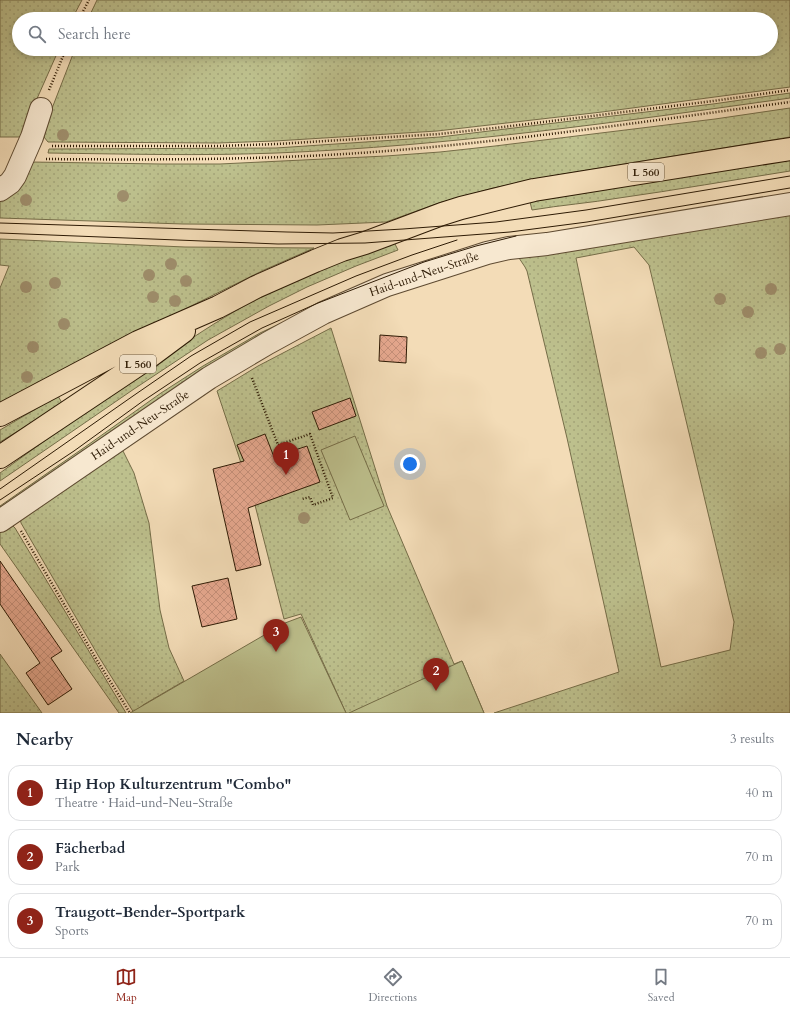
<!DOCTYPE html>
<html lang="en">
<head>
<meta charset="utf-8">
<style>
	body { margin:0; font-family:Cardo,serif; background:#f2f2f3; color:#1f2937 }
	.you { position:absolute; left:410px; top:464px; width:14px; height:14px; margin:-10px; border:3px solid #fff; border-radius:50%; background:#1a73e8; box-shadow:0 0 0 6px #1a73e833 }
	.badge { display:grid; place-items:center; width:26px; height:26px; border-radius:50%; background:#8f2418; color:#fff; font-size:13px; font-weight:700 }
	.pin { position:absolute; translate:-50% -33px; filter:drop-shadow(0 1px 2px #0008) }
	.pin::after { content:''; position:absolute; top:21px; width:14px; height:12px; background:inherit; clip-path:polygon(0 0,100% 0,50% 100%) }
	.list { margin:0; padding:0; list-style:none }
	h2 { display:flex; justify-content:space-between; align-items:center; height:52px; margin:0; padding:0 16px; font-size:17px }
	h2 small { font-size:13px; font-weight:400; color:#747a83 }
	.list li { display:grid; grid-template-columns:26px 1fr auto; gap:12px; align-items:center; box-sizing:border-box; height:56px; margin:0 8px 8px; padding:0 8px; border:1px solid #e0e1e3; border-radius:12px }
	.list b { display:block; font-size:15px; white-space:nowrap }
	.list p { margin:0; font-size:13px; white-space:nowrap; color:#747a83 }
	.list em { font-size:13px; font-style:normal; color:#747a83 }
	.icon { flex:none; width:22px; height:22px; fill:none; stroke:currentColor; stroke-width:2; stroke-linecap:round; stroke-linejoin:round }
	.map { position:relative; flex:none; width:790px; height:713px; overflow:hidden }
	.search { position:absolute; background:#fff; box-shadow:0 2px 6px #0003; left:12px; right:12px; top:12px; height:44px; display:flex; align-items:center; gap:10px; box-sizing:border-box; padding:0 14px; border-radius:22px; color:#747a83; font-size:15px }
	.sheet { height:244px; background:#fff }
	nav { display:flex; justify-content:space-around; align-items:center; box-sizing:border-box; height:56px; border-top:1px solid #e0e1e3; background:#fff; font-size:11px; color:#747a83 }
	nav a { display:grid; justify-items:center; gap:2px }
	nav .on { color:#8f2418 }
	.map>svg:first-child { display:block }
	.green { fill:url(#green-dots); stroke:#756d48; fill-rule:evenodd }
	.pitch { fill:#bdc08d; stroke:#756d48 }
	.building { fill:url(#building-cross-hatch); stroke:#2d1a04 }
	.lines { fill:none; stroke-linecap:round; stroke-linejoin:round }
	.minor-casing { stroke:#5e4a31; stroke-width:24 }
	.major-casing { stroke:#2d1a04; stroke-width:24 }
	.path { stroke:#2d1a04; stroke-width:2.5; stroke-dasharray:1 2; stroke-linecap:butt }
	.minor { stroke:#f7e8d0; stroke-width:22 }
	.major { stroke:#f3dcb7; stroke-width:22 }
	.tram { stroke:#2d1a04; stroke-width:1 }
	.tree { fill:#9e8d6b }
	.labels { text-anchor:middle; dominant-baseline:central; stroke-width:3; stroke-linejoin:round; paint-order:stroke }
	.shield { fill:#f7e8d0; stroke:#6a5841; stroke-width:1 }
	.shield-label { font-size:11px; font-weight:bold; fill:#2d1a04 }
	.street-label { font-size:12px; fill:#2d1a04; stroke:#f7e8d0 }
</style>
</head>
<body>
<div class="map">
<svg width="790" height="713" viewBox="0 0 790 713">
	<defs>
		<pattern id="green-dots" width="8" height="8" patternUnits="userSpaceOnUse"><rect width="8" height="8" fill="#bdc08d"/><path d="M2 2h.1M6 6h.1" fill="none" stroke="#a3a478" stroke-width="1.8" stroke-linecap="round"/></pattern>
		<pattern id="building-cross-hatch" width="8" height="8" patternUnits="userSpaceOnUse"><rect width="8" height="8" fill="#e6a88f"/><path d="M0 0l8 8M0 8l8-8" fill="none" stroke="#c6907a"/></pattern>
	</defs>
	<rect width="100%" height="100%" fill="#f3dcb7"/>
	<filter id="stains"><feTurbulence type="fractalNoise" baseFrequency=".005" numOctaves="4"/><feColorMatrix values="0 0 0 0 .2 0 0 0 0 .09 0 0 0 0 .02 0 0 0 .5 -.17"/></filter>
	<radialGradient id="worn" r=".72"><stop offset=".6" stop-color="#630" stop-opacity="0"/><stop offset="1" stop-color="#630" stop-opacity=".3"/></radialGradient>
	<path class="green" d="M0,0H82L72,19H19V49H59L20,137H0Z
		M97,0H790V87L602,112L437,131L275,141L218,143L48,142L44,137L51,111L75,49H771V19H88Z
		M790,93V98C619,122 449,146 277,153C201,156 124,154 48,153L49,149L276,148L440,137L604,117L713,104Z
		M790,108V137L551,176L493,188L439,203L386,222L317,225L183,224L0,218V201C19,196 23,178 31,162L161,164H220L386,156L440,152L495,146L715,119Z
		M790,159V171C733,180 676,190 619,198C590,203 561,205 532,210L530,202Z
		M790,214V713H494L619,672L567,438L527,271L525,267L517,255ZM634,247L649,265L734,622L730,650L661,667L576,258Z
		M0,239L185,247L314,248L264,270L104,349L0,405V288L9,266L0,265Z
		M394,242L398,250L356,266L307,287L269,306L208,340L134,389L0,481V473C54,434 107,396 161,359C189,340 217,321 246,305C294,280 343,260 394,242Z
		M292,318L0,514V506L85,447L161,393L203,366L260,333Z
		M331,328L387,506L454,664L462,661L484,713H346L301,614L284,619L255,505L217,391L258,366Z
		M58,396L62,403L28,425L0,442V430Z
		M121,447L134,473L149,523L160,610L169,648L184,681L143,705L134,713L99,657L21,523L20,517Z
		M11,524L15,528L126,713H119L0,544V531Z
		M0,654L42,713H0Z"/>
	<path class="pitch" d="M355,436L384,506L350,520L321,450Z
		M301,617L346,713H130L285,623Z
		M462,661L484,713H349Z"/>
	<path class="building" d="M380,335L407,337L406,363L379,361Z
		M350,398L356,416L319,430L312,412Z
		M265,434L274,457L307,446L320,482L248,508L261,565L236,571L213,469L244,461L237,445Z
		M0,561L62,651L51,658L72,689L48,705L26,673L40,663L0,604Z
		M228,578L237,619L202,627L192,586Z"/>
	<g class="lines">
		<g class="minor-casing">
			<path id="minor" d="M0,190L10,183L15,176L32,137L41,109
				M0,521L209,378L268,343L323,313L387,285L434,270L487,253L509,248L547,244L790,204"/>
		</g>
		<g class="major-casing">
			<path id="major" d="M0,415L138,342L218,307L256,287L315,261L342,250L365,243L442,214L461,208L534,190L790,149
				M0,457L145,360L184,331"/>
		</g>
		<path class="path" d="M79,19L89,0
			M49,90L66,49
			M52,146H219L277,144L439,134L495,128L713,101L790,90
			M46,159C160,160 274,160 387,151C522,140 656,120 790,102
			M252,378L278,445L310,434L333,498L313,505L310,497L302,499
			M21,531L98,662L130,713"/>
		<use href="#minor" class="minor"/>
		<use href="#major" class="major"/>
		<path class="tram" d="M0,223L287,232L333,233L403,229L496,222L586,210L790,176
			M0,233L278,244L365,243L510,232L587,222L790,188
			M0,489L133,396L191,356L250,322L356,276L412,255L457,240
			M0,500L74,451L143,401L200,363L262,328L318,303L424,262L476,246L516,236"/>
	</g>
	<g class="tree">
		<circle cx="63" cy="135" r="6"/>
		<circle cx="123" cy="196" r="6"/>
		<circle cx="26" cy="200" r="6"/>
		<circle cx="171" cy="264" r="6"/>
		<circle cx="149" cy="275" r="6"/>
		<circle cx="186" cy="281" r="6"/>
		<circle cx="55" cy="283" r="6"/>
		<circle cx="26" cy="287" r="6"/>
		<circle cx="771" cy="289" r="6"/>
		<circle cx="153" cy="297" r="6"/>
		<circle cx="720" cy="299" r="6"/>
		<circle cx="175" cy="301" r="6"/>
		<circle cx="748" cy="312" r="6"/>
		<circle cx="64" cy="324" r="6"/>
		<circle cx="33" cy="347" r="6"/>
		<circle cx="780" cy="349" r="6"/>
		<circle cx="761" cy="353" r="6"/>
		<circle cx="27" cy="377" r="6"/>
		<circle cx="304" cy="518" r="6"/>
	</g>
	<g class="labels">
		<g class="shield">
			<rect x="628" y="163" width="36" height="18" rx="3"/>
			<rect x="120" y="355" width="36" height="18" rx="3"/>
		</g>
		<g class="shield-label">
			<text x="646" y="172">L 560</text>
			<text x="138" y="364">L 560</text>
		</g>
		<g class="street-label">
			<text transform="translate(424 274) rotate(-19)">Haid-und-Neu-Straße</text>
			<text transform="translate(140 425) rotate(-34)">Haid-und-Neu-Straße</text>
		</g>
	</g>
	<rect width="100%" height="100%" filter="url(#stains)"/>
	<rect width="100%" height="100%" fill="url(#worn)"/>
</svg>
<div class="you"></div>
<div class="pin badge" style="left:286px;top:475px">1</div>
<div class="pin badge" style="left:436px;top:691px">2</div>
<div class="pin badge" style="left:276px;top:652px">3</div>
<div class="search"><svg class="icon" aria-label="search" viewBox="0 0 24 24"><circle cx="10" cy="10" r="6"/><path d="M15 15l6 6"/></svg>Search here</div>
</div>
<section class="sheet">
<h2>Nearby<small>3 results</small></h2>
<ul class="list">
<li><span class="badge">1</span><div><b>Hip Hop Kulturzentrum &quot;Combo&quot;</b><p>Theatre · Haid-und-Neu-Straße</p></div><em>40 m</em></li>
<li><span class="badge">2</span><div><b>Fächerbad</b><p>Park</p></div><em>70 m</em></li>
<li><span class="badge">3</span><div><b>Traugott-Bender-Sportpark</b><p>Sports</p></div><em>70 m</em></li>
</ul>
</section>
<nav>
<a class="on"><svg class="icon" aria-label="map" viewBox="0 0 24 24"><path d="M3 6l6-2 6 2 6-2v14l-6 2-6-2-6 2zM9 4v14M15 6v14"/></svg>Map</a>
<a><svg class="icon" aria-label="directions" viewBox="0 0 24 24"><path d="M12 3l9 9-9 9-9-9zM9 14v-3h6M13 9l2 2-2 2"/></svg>Directions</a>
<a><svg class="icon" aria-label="saved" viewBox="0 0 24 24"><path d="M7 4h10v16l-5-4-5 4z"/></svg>Saved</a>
</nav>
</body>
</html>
